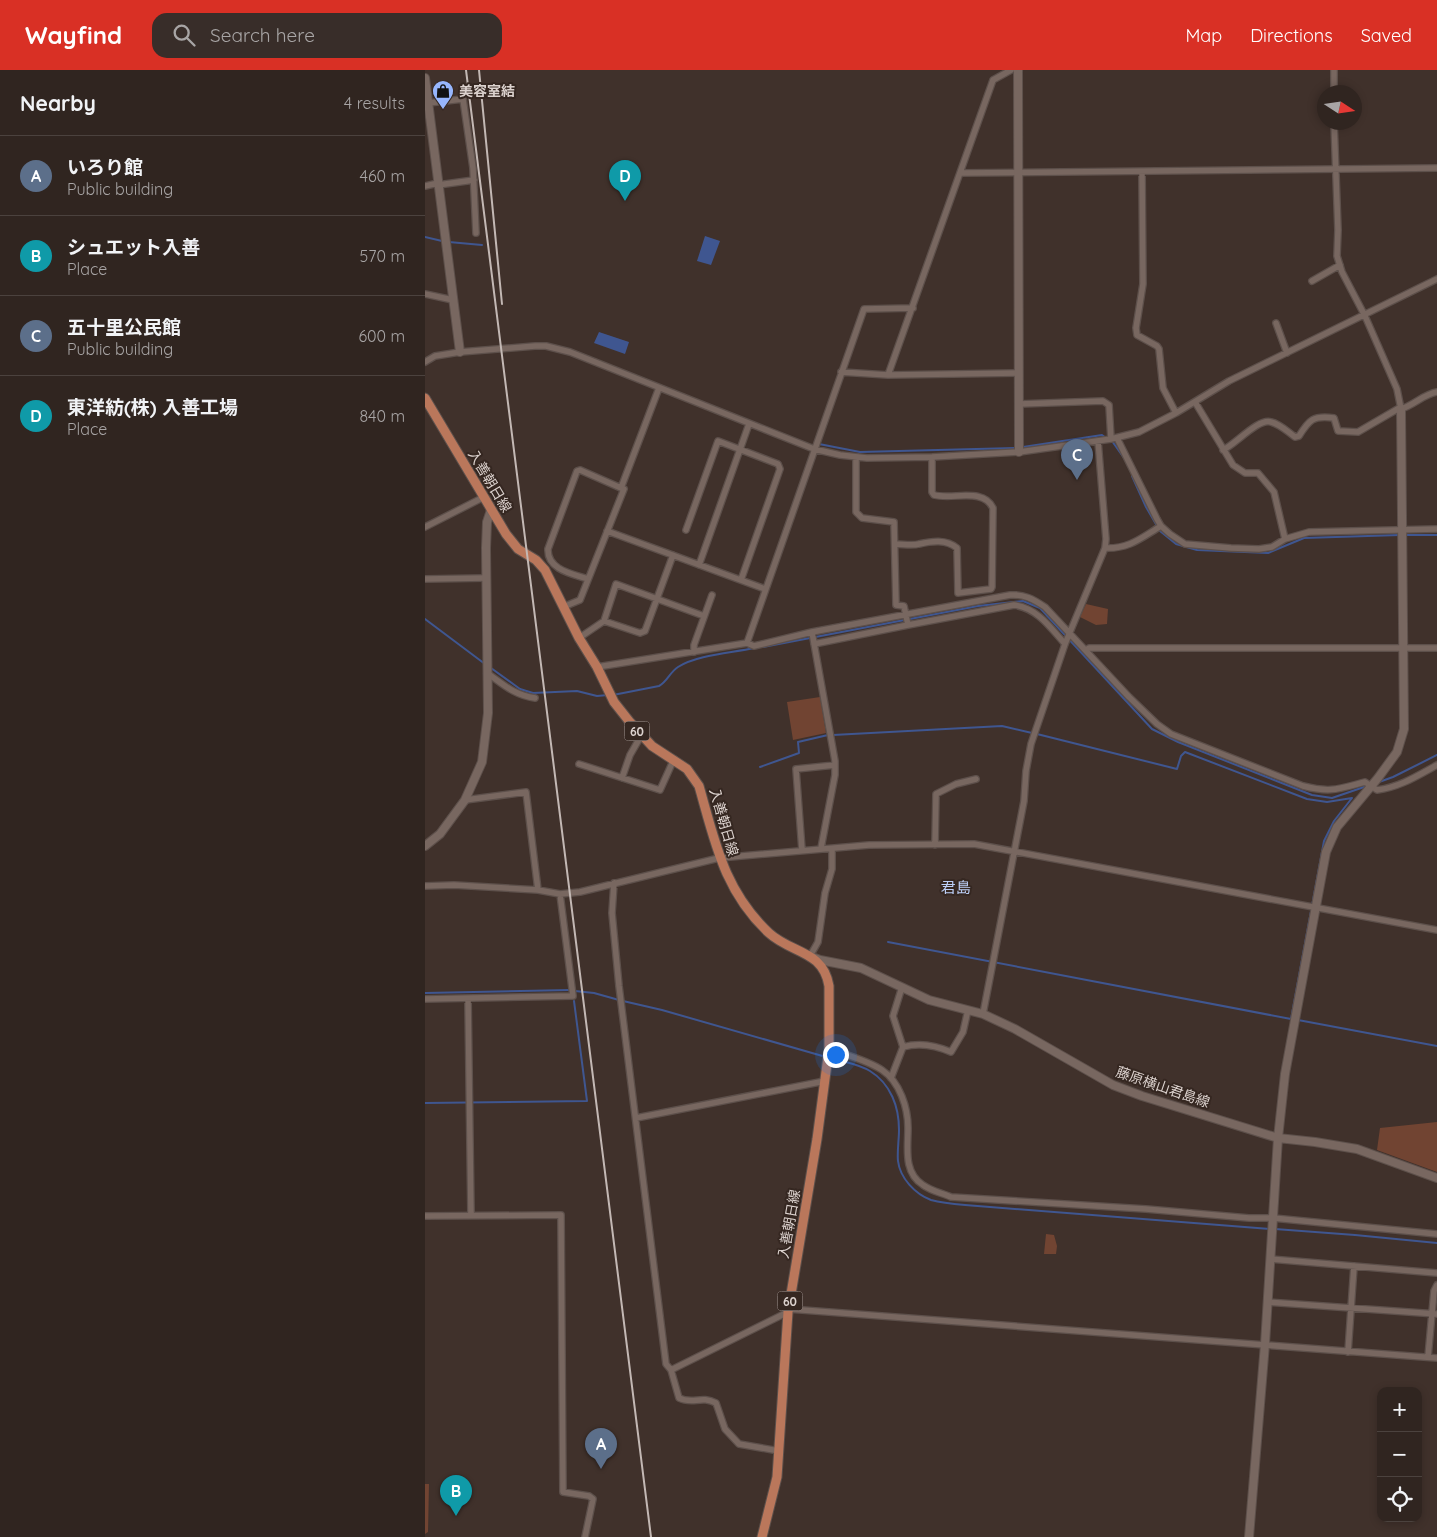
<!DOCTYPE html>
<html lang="en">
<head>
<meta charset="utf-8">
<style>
	body { margin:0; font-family:Quicksand,"Noto Sans JP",sans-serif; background:#382d29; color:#f1f3f6 }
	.controls { position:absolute; right:15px; bottom:15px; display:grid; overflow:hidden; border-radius:10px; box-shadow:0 2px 8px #0003 }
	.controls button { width:45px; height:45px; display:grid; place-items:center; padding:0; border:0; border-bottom:1px solid #4b423e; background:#302520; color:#f1f3f6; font:25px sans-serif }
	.compass { position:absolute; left:892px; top:15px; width:45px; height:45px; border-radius:50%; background:#302520; box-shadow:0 2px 8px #0003; rotate:102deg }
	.you { position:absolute; left:410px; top:984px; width:18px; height:18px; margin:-12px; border:4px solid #fff; border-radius:50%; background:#1a73e8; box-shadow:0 0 0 8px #1a73e833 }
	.badge { display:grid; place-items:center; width:32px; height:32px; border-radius:50%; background:#d93025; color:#fff; font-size:16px; font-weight:700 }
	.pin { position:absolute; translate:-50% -41px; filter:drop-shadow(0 1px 2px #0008) }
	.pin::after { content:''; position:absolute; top:26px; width:18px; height:15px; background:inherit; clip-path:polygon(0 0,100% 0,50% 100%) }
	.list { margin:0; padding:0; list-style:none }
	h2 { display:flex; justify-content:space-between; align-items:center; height:65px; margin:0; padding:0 20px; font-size:21px }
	h2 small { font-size:16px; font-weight:400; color:#a8a5a5 }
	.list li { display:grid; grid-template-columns:32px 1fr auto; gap:15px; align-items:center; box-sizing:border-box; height:80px; padding:0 20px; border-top:1px solid #4b423e }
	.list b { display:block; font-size:19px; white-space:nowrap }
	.list p { margin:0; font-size:16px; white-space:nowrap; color:#a8a5a5 }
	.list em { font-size:16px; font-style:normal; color:#a8a5a5 }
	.icon { flex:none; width:28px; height:28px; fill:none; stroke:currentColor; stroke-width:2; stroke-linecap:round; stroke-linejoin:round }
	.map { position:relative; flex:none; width:1012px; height:1467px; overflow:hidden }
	header { display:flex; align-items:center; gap:30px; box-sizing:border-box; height:70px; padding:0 25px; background:#d93025; color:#fff }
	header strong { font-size:24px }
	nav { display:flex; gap:28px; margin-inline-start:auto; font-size:18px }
	.search { width:350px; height:45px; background:#382d29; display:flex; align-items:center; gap:12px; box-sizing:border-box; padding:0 18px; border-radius:15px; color:#a8a5a5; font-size:19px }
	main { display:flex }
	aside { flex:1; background:#302520 }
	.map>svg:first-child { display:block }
	.green { fill:#714432 }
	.water { fill:#3f5690 }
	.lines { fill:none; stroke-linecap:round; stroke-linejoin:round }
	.stream { stroke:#3f5690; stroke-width:2 }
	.street-casing { stroke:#5d504b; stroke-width:8 }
	.secondary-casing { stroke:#5d504b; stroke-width:10 }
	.primary-casing { stroke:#5d504b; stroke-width:11 }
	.street { stroke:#786760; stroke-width:5.5 }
	.secondary { stroke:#786760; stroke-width:8 }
	.primary { stroke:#ba775b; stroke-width:9 }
	.rail { stroke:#c3b8b4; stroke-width:2 }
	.labels { text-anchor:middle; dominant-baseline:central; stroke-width:4; stroke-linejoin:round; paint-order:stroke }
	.shield { fill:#352721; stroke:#aa9f9a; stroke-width:1 }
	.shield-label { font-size:12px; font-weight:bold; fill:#dcd2ce }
	.poi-label { font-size:14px; font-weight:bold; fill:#dcd2ce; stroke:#352721; text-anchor:start }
	.street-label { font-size:14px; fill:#dcd2ce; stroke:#352721 }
	.neighbourhood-label { font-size:15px; fill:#bbcdf5; stroke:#352721 }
</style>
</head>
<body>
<header>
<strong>Wayfind</strong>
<div class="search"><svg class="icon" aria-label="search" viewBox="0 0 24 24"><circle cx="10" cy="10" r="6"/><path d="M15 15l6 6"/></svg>Search here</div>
<nav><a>Map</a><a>Directions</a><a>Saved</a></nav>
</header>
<main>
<aside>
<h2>Nearby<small>4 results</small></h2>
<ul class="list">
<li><span class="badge" style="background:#5c6f8a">A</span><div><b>いろり館</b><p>Public building</p></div><em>460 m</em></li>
<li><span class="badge" style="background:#0f9aa8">B</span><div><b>シュエット入善</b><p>Place</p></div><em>570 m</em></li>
<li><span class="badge" style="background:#5c6f8a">C</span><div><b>五十里公民館</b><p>Public building</p></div><em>600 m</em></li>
<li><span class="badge" style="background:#0f9aa8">D</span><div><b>東洋紡(株) 入善工場</b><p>Place</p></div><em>840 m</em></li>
</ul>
</aside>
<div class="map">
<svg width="1012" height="1467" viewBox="0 0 1012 1467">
	<rect width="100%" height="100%" fill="#40312b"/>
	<path class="green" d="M661,534L683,539L682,554L671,555L655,547Z
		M395,627L401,663L368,670L362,632Z
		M1012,1052V1102L952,1080L955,1058Z
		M621,1164L629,1165L632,1176L631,1184H619Z
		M0,1414H4L3,1462L0,1464Z"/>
	<path class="water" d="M280,166L295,171L286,195L272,191Z
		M174,262L204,272L200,284L169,273Z"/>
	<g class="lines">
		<path class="stream" d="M0,167L17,171
			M24,172L57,175
			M687,371L699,388
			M394,374L435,382L590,378
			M598,377L677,365L681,368
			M707,406L721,437L735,461L751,474L772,480L843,483L879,468L975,465
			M980,465H1012
			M0,549L60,594
			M338,577L553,536L598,531L615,538L727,659L753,672L887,725L907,728L942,716
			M66,598L95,619L108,623L152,621L172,626L183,625
			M188,625L234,616C242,612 245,602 253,597C272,585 306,583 329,578
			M612,664L752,699L756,686L760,682L882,729L902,732L927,728L909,751L899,771L866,949
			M408,665L577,656L607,663
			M335,697L374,683L373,672L403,665
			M954,712L968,707L1012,685
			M463,872L866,949
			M150,921L169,923L194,930
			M0,923L145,920
			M198,931L237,940L401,987
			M873,950L1012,976
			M406,988C419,992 434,994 445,1001C466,1014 474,1037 474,1060C474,1070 472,1081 473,1091C475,1108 490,1124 506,1130C517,1133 528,1134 540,1135L845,1159
			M0,1033L162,1031L149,931
			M850,1159L930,1165L1012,1173"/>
		<g class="street-casing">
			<path id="street" d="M909,0V22
				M3,33L38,29L48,98L51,163
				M909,52L913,160L912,186L917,202L940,246L972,319L976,339C989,335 999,324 1012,322
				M717,102L718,214L711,258L712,265L732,276L734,279L738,318L751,343
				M535,103L1012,98
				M13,115L49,110
				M0,116L13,113
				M887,211L915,195
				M0,224L28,230
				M851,253L862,283
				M0,292L10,286L35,282L110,276H121L145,282L389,379L415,385L442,388L507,387L594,382L686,369L714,362L751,343L804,311L1012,209
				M416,302L463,305L593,303
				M463,305L568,10L586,0
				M770,332L808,395L820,403H833L849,422L860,469
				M594,334L678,331L684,335L686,369
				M692,368L732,449L736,456L745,464L760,474L806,478L834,479L847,477L860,469L884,462L1012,459
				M798,380C811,374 833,348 846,352C855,354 863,362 870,367L874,366C884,350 888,345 909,348L913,361L933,362L976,337
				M0,457L59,427
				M261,460L293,371L353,394L355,399L316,510
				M182,461L340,519
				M470,474C478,474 487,476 494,474C507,471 521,469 532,478L533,523L566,519L567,517L568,438C558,417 528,430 509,425L507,422V387
				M680,478C704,479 716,468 736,456
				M274,495L324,354
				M0,509L61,508
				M163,509C148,504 122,500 123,479L152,401L155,400L196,418
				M138,537L155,530L199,419L196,418L234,318
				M179,551L215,563L220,561L248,485
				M483,555L589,535C612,538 625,557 640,574
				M387,562L410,691V705L396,778
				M154,568L179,551L191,514L279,546
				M322,573L439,239L488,238
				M389,574L483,555L479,536L471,535L469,452L437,448L431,442V387
				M661,580L664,578H1012
				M269,582V575L287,525
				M172,597L322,573L329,576L387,562L585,525C599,524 608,529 620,537L704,627L732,654L746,664L878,716C906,723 913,719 940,712L952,720C975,717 992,706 1012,695
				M62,603C79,615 89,625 110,628
				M154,694L235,720L249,689
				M197,708L205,685L216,666
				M40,730L101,722L113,820
				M510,775L511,724L531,714L551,709
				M377,780L371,699L410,695
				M189,813L187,843L194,916L241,1294L246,1300L254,1328C268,1335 276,1325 291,1333L300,1359L314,1374L354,1381
				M0,816L29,815L113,820L135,824L155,822L294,788L444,775L549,774L1012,860
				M385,886L393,872L400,823L407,799V779
				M0,929L148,926L135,824
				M43,929L46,1145
				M558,944L599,731L601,701L606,674L640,574L680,478L681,469L673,371
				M478,977C495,972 510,975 526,982L538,962L543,940
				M404,979C421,985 442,990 457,1000C475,1012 483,1038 483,1058C483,1078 478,1102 498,1115C506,1121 517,1123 526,1127L721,1139L824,1148H848L1012,1164
				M466,1008L478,977L468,946L477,917
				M211,1048L400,1011
				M0,1146L136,1145L138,1422L164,1426L168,1429L160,1467
				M845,1189L1012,1203
				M842,1232L1012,1244
				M364,1239L1012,1288
				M923,1282L929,1196
				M1003,1287L1009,1221L1012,1215
				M246,1300L363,1242"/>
		</g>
		<g class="secondary-casing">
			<path id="secondary" d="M593,0L594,382
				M0,8L35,282
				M0,776L15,764L40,730L57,692L63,643L61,478L62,452L66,440
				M387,887L395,890L436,898L504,930L558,944L590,959L688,1015L717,1026L853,1068L890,1072L932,1079L1012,1108
				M824,1467L840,1274L853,1068L860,1004L901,782L912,757L953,708L972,682L979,659L976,339"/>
		</g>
		<g class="primary-casing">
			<path id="primary" d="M0,328L81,464L93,479L111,490L120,500L154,568L172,597L189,632L204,651L227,676L262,699L274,716C290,772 299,821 344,863C367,884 398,880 404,916V979L392,1069L363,1242L352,1407L337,1467"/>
		</g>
		<use href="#street" class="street"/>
		<use href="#secondary" class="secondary"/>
		<use href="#primary" class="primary"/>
		<path class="rail" d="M41,0L226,1467
			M54,0L77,234"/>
	</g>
	<defs>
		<g id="shop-pin" transform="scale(1.125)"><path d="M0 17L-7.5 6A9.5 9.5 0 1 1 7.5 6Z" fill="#97b6fd" stroke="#352721"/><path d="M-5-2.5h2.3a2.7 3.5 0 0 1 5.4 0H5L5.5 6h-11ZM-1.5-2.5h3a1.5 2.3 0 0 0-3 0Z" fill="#111"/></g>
	</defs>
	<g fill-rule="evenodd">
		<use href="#shop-pin" x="18" y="21"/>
	</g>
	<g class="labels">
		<g class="shield">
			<rect x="199.5" y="651.5" width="25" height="19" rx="4"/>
			<rect x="352.5" y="1221.5" width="25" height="19" rx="4"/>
		</g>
		<g class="shield-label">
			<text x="212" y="661">60</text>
			<text x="365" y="1231">60</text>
		</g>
		<g class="poi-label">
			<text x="34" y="21">美容室結</text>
		</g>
		<g class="street-label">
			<text transform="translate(65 411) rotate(59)">入善朝日線</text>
			<text transform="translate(299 752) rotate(74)">入善朝日線</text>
			<text transform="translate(738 1017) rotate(19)">藤原横山君島線</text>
			<text transform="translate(364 1154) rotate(-80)">入善朝日線</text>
		</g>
		<g class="neighbourhood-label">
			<text x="531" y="817">君島</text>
		</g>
	</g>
</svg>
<div class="controls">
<button>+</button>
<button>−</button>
<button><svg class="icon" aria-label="locate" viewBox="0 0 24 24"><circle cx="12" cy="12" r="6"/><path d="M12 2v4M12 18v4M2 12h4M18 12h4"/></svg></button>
</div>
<svg class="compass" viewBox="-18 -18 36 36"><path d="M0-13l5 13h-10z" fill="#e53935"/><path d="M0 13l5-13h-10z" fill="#a8a5a5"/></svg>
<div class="you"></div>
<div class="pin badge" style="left:176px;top:1399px;background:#5c6f8a">A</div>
<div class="pin badge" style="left:31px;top:1446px;background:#0f9aa8">B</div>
<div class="pin badge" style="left:652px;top:410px;background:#5c6f8a">C</div>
<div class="pin badge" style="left:200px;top:131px;background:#0f9aa8">D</div>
</div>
</main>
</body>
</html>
